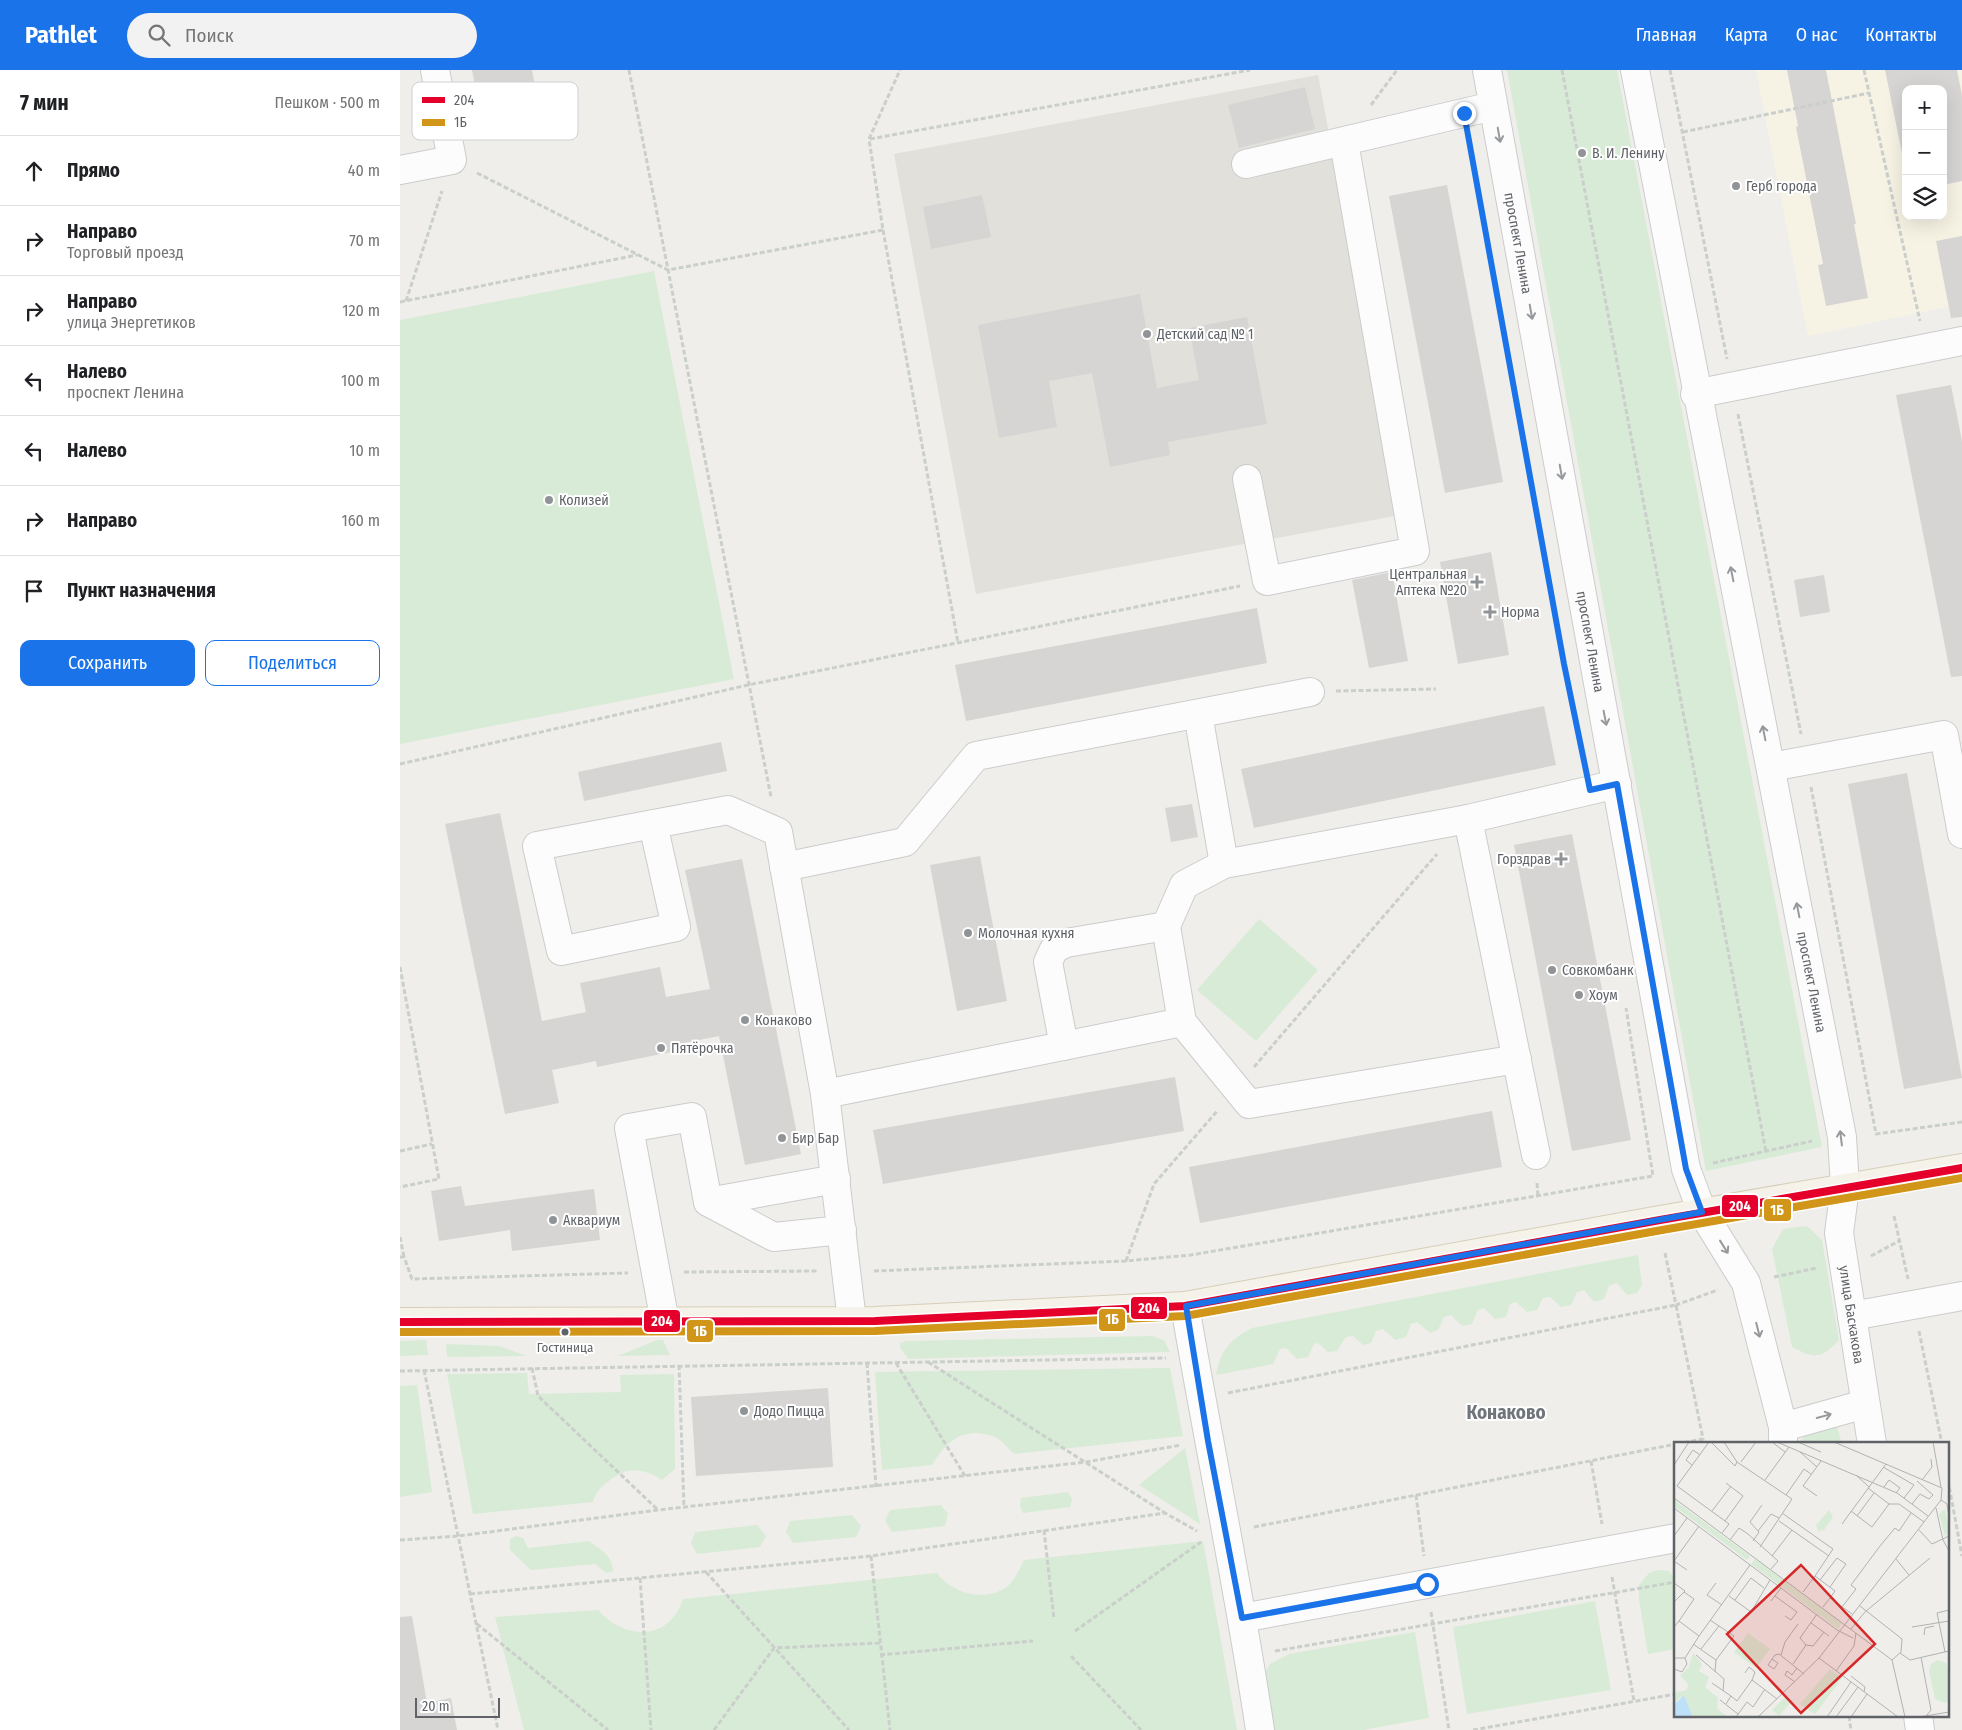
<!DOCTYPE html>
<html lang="ru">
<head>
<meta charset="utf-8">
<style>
	body { margin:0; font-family:"Fira Sans Condensed",sans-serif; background:#f2f2f2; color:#202124 }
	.controls { position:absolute; right:15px; top:15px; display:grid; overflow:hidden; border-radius:10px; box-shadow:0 5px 20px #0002 }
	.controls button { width:45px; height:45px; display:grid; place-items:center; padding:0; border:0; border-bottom:1px solid #e0e0e0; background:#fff; color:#202124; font:25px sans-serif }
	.scale { position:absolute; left:15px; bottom:12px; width:85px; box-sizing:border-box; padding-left:5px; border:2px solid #5f6368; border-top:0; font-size:14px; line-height:18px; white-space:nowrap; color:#5f6368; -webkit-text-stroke:4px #fff; paint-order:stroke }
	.stop { position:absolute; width:15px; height:15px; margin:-11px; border:4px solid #1a73e8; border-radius:50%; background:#fff }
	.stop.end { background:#1a73e8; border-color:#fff; box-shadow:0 1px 5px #0008 }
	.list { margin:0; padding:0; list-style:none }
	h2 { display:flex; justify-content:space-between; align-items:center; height:65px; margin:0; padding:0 20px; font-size:21px }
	h2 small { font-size:16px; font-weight:400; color:#757577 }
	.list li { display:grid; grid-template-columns:32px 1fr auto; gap:15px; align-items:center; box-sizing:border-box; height:70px; padding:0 20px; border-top:1px solid #e0e0e0 }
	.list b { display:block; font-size:19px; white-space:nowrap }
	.list p { margin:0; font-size:16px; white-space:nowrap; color:#757577 }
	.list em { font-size:16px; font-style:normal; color:#757577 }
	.actions { display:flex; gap:10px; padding:15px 20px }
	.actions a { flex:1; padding:11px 0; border:1px solid #1a73e8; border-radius:10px; text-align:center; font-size:18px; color:#1a73e8 }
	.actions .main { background:#1a73e8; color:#fff }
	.icon { flex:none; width:28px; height:28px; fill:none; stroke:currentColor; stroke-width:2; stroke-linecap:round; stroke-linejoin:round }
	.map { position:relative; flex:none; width:1562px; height:1660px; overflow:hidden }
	header { display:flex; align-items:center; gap:30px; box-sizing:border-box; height:70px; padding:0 25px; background:#1a73e8; color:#fff }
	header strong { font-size:24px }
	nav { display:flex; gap:28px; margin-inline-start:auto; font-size:18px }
	.search { width:350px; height:45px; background:#f2f2f2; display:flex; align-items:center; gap:12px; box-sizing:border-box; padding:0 18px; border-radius:28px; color:#757577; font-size:19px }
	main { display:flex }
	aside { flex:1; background:#fff }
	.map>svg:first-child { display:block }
	.commercial { fill:#f7f3e4; fill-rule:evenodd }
	.education { fill:#e2e0da }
	.green { fill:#d8ebd6 }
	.building { fill:#d6d5d3 }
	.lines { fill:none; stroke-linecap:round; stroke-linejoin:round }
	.minor-casing { stroke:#cbcccc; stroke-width:30 }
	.major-casing { stroke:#d7ceb8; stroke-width:30 }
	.path { stroke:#cacfcc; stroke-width:3; stroke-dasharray:5 2.5; stroke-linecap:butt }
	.minor { stroke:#fdfcfc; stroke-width:28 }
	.major { stroke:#f4f2e9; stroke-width:28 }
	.bus-1-casing { stroke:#fff; stroke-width:11 }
	.bus-2-casing { stroke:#fff; stroke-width:11 }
	.bus-1 { stroke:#e4002b; stroke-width:8 }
	.bus-2 { stroke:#d1951a; stroke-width:8 }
	.oneway { stroke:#96999c }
	.route { stroke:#1a73e8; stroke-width:6 }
	.poi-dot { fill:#919496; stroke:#fff; stroke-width:2 }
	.bus-dot { fill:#5f6368; stroke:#fff; stroke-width:2 }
	.labels { text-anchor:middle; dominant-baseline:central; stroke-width:4; stroke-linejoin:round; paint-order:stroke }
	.bus-label { font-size:13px; fill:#5f6368; stroke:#fff }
	.poi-label { font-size:14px; fill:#5f6368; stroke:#fff; text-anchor:start }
	.street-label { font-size:14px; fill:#5f6368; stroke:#fff }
	.district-label { font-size:19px; font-weight:bold; fill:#70757a; stroke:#fff }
	.inset-road { fill:none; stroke:#b1b2b2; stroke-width:1 }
	.view { fill:#d62828; fill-opacity:0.15; stroke:#d62828; stroke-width:2.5 }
	.inset-edge { fill:none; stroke:#5f6368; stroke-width:2.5 }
	.key { fill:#fff; stroke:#cfd0d2; stroke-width:1 }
	.key-label { font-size:14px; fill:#5f6368 }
	.line-badge { stroke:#fff; stroke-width:2 }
	.badge-label { font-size:14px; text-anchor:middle; font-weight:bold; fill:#fff }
</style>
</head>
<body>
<header>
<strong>Pathlet</strong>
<div class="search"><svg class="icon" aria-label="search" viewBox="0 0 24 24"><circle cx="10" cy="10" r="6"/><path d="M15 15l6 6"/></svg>Поиск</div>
<nav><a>Главная</a><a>Карта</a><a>О нас</a><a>Контакты</a></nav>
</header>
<main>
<aside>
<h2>7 мин<small>Пешком · 500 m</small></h2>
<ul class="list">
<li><svg class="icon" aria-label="ahead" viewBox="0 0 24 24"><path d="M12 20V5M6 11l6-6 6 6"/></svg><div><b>Прямо</b></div><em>40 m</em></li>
<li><svg class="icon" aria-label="right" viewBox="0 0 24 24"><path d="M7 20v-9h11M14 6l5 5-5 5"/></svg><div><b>Направо</b><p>Торговый проезд</p></div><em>70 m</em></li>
<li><svg class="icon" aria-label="right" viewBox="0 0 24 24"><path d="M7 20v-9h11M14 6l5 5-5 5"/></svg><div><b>Направо</b><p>улица Энергетиков</p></div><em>120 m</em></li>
<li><svg class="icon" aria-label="left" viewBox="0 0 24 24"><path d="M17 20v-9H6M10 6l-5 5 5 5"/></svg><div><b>Налево</b><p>проспект Ленина</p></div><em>100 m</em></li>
<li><svg class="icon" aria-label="left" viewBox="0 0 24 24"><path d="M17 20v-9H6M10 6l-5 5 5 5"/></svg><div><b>Налево</b></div><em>10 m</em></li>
<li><svg class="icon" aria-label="right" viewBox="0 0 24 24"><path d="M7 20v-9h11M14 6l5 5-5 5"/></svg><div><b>Направо</b></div><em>160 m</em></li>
<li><svg class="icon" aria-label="arrive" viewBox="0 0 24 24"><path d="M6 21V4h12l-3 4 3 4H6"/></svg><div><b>Пункт назначения</b></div></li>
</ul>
<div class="actions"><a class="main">Сохранить</a><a>Поделиться</a></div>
</aside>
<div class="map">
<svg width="1562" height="1660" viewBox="0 0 1562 1660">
	<rect width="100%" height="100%" fill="#efeeea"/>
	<path class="commercial" d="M1356,0H1562V234L1408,266ZM1506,19H1543V146H1506Z"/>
	<path class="education" d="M918,5L1000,445L576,524L494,84Z"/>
	<path class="green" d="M1107,0H1217L1422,1077L1306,1101Z
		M254,201L334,609L0,674V250Z
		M859,849L918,900L856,971L797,920Z
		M1407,1156L1422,1170L1439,1270C1421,1289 1415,1289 1392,1277L1372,1179L1383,1159Z
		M1238,1185L1242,1215L1237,1223L1227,1225L1217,1213L1209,1216L1204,1229L1194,1232L1184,1220L1177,1222L1171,1235L1161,1237L1150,1227L1143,1228L1137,1240L1127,1242L1116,1232L1110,1234L1106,1247L1095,1249L1084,1238L1078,1240L1072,1254L1062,1256L1051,1245L1044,1247L1038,1260L1030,1263L1017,1252L1011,1254L1006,1267L995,1270L983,1259L976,1261L971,1273L963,1275L953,1266L946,1267L937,1281L928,1282L918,1273L914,1274L908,1287L897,1289L886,1278L880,1279L873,1294L816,1305C821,1280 829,1270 852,1258Z
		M752,1266L764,1270L770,1282L508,1289L500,1277V1273L507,1271Z
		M26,1270L28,1285L0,1286V1271Z
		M257,1270H263L270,1285L218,1286Z
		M46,1274L99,1276L127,1286L47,1287Z
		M770,1298L783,1366L614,1384C609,1379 603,1372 597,1368C592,1365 583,1364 578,1363C555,1362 543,1377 532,1395L482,1400L475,1302Z
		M127,1303L129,1324L221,1322L220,1305L274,1304L275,1399L262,1410C243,1398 228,1396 210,1410C201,1417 196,1421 193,1432L73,1444L47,1304Z
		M17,1315L32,1422L0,1427V1316Z
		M1428,1351L1437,1357L1442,1374H1397L1414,1356Z
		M785,1378L800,1454L739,1415Z
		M668,1422L672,1429L670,1437L623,1443L620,1436L621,1428Z
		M541,1435L548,1444L545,1456L492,1462L485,1451L490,1440Z
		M452,1445L461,1456L456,1467L393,1473L386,1462L390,1451Z
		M357,1455L366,1466L360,1477L297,1484L291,1473L295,1462Z
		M116,1466L123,1468L128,1478L189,1471C201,1480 212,1485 213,1501L206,1503L195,1494L131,1500L110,1480V1469Z
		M803,1471L837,1660H124L95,1547L198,1540C224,1570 269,1572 283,1529L537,1503C552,1524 589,1534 610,1514C616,1507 620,1498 624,1490Z
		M1258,1500L1269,1501L1276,1509V1579L1248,1584L1239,1529V1515L1249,1503Z
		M1195,1531L1211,1620L1067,1644L1053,1557Z
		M1015,1562L1029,1648L963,1660H873L864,1605L870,1594L889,1584Z"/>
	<path class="building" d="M72,0H132L142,52L84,63Z
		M1387,0H1426L1456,154H1454L1468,228L1426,236L1418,195L1423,194L1396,57L1398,56Z
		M1485,0H1557L1562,25V111L1543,115V19H1506V103Z
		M905,17L915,59L839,78L828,35Z
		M1047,115L1103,412L1045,423L989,126Z
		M582,125L591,167L531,179L523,137Z
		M1562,166V247L1551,248L1536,171Z
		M740,224L757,318L799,310L789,258L847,247L867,354L768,372L770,385L710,397L692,303L649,311L657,357L599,368L578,255Z
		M1551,315L1562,371V606L1551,607L1496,325Z
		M1091,482L1109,585L1058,594L1040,492Z
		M992,502L1008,591L969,598L952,510Z
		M1424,505L1430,542L1400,547L1394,510Z
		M857,538L867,593L566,651L555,595Z
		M1144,636L1156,695L854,758L841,699Z
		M321,672L327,701L184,731L178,702Z
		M1507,703L1562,1008L1504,1019L1448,714Z
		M792,734L798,767L771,772L765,738Z
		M100,743L142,951L186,942L180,913L260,897L266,927L310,919L285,800L342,789L401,1084L345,1095L319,966L274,975L276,981L197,997L196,991L152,1000L159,1033L105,1044L45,754Z
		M1172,764L1231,1070L1172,1081L1114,775Z
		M580,786L607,931L557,941L530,795Z
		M775,1007L784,1061L483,1114L473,1060Z
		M1092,1041L1102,1097L800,1153L789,1097Z
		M61,1116L65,1136L194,1119L200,1170L112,1181L110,1160L39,1171L31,1121Z
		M428,1318L433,1397L296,1406L291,1327Z
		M12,1546L27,1633L51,1628L57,1660H0V1547Z"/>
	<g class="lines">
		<g class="minor-casing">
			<g id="minor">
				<path id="s1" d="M1087,0L1286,1099L1302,1142L1346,1213L1383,1357V1374"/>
				<path id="s2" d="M1235,0C1301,356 1373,711 1442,1067L1445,1117L1439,1163L1472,1374"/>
				<path d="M846,94L1093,36"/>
				<path d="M0,100L52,90L35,0"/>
				<path d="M1295,324L1562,271"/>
				<path d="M847,409L867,511L1015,481L944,72"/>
				<path d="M798,644L824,794"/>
				<path d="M1371,697L1544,665L1562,764"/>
				<path d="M1068,749L1136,1085"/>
				<path d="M253,754L276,857L161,881L137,776L328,740L378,762L425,1024L452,1251"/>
				<path d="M384,797L505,772L576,686L910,622"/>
				<path d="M782,952L766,856L784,815L824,794L1068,749L1217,714"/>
				<path d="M664,976L648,892L654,879L666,873L766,856"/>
				<path d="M425,1024L782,952L849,1034L1117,989"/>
				<path d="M308,1132L374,1167L442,1160"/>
				<path d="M785,1236C809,1377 839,1518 860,1660"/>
				<path d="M1452,1246L1562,1226"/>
				<path d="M265,1252L229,1058L292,1047L308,1132L436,1109"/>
				<path d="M1383,1357L1465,1334"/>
				<path d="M842,1548L1276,1468"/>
				<path d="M1518,1646L1520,1660"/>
			</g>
		</g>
		<g class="major-casing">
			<path id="major" d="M0,1252L475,1251L785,1236L1260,1150L1562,1098"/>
		</g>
		<path class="path" d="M229,0L371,727
			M1162,0L1366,1082
			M1270,0L1327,289
			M1464,0L1520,251
			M971,35L997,0
			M1283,62L1469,23
			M470,69L850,0
			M77,103L268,200L483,160L469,69L500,0
			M483,160L558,573
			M6,231L42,121
			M0,232L237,185
			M1338,344L1401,664
			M936,621L1036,619
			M0,694L348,615L840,516
			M1411,717L1476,1064L1562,1052
			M0,897L39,1109L0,1117
			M854,997L1037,784
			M0,1081L32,1074
			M1313,1093L1412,1071
			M1137,1113L1138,1127
			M1494,1146L1508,1209
			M0,1167L4,1187
			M1265,1183L1276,1235L1318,1220
			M1471,1186L1499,1171
			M0,1187H4L12,1209L228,1203
			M726,1191L754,1114L818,1040
			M474,1201L726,1191L791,1185L1253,1106L1226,938
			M284,1202L418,1201
			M1374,1207L1417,1198
			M1519,1261L1542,1374
			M528,1292L765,1443
			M467,1293L476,1417
			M496,1293L565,1406
			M279,1295L284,1437
			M132,1298L138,1326L258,1440
			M24,1300L98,1660
			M0,1301L766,1288
			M828,1323L1276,1235L1303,1369L1278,1374
			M1191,1391L1202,1454
			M1548,1410L1562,1486
			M1016,1425L1024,1486
			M854,1457L1276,1374
			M644,1460L654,1549
			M0,1470L58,1466L258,1440L686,1392L781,1375
			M471,1486L490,1660
			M306,1502L449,1660
			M1212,1507L1234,1631
			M240,1508L251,1660
			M70,1524L471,1486L765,1443L797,1461
			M1031,1542L1049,1660
			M77,1554L208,1660
			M675,1561L801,1472
			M875,1581L1276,1512
			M480,1585L633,1571
			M671,1586L741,1660
			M1449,1646L1451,1660
			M314,1660L374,1578L480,1573
			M1073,1660L1276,1624"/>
		<use href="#minor" class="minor"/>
		<use href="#major" class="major"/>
		<g class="bus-1-casing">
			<path id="bus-1" d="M0,1252L475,1251L785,1236L1260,1150L1562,1098"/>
		</g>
		<g class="bus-2-casing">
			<path id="bus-2" d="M0,1262L475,1261L785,1246L1262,1160L1562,1108"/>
		</g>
		<use href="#bus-1" class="bus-1"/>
		<use href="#bus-2" class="bus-2"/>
	</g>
	<defs><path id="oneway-shaft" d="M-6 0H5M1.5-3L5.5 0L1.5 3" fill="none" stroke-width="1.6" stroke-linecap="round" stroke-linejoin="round" transform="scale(1.25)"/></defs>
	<g class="oneway">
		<use href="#oneway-shaft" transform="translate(1099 65) rotate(80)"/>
		<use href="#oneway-shaft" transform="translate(1131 242) rotate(80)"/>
		<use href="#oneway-shaft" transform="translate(1161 402) rotate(80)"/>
		<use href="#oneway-shaft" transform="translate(1332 504) rotate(-101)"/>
		<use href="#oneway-shaft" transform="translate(1205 648) rotate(79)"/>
		<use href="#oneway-shaft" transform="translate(1364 663) rotate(-101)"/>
		<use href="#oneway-shaft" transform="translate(1398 840) rotate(-101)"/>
		<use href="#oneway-shaft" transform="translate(1441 1068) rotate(-97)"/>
		<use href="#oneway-shaft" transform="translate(1324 1177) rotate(58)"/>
		<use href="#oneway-shaft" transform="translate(1358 1260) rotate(76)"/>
		<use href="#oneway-shaft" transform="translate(1424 1346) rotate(-15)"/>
	</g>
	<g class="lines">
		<path class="route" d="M1027,1514L842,1548L808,1371L786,1236L1302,1142L1286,1099L1217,714L1190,720L1164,594L1064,43"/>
	</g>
	<g class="poi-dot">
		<circle cx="1182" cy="83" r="5"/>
		<circle cx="1336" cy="116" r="5"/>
		<circle cx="747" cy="264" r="5"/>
		<circle cx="149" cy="430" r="5"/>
		<path d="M1074.5 504.5h5v5h5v5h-5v5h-5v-5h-5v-5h5z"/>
		<path d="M1087.5 534.5h5v5h5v5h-5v5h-5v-5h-5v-5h5z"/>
		<path d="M1158.5 781.5h5v5h5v5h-5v5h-5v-5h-5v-5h5z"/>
		<circle cx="568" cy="863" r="5"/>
		<circle cx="1152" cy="900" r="5"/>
		<circle cx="1179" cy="925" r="5"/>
		<circle cx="345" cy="950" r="5"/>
		<circle cx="261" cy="978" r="5"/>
		<circle cx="382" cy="1068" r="5"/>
		<circle cx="153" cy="1150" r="5"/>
		<circle cx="344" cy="1341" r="5"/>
	</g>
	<circle class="bus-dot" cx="165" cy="1262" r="4.5"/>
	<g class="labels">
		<g class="bus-label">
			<text x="165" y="1277">Гостиница</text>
		</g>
		<g class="poi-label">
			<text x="1192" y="83">В. И. Ленину</text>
			<text x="1346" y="116">Герб города</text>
			<text x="757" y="264">Детский сад № 1</text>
			<text x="159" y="430">Колизей</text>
			<text x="1067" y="504" text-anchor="end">Центральная<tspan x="1067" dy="16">Аптека №20</tspan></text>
			<text x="1101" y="542">Норма</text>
			<text x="1151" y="789" text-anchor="end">Горздрав</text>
			<text x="578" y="863">Молочная кухня</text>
			<text x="1162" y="900">Совкомбанк</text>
			<text x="1189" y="925">Хоум</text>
			<text x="355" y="950">Конаково</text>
			<text x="271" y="978">Пятёрочка</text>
			<text x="392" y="1068">Бир Бар</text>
			<text x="163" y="1150">Аквариум</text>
			<text x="354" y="1341">Додо Пицца</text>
		</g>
		<g class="street-label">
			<text stroke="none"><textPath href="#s1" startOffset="176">проспект Ленина</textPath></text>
			<text stroke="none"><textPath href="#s1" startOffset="581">проспект Ленина</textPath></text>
			<text stroke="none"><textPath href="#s2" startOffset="929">проспект Ленина</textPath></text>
			<text stroke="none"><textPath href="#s2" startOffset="1266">улица Баскакова</textPath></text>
		</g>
		<g class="district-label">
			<text x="1106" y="1342">Конаково</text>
		</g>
	</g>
	<g transform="translate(1274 1372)">
		<rect width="275" height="275" fill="#efeeea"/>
		<path d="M0,58L76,114L73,118L0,64ZM271,67L275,89L271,94L265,72ZM155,68L159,75L150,88L144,89L142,83ZM81,117L168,181L164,187L77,122ZM74,191L96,207L82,226L60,210ZM19,211L28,222L25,229L35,235L31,245L44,256L43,267L54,275H19L11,256L6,255L0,263V251L13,248L14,242L6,234L15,225ZM263,218L272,221L275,230V259L271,261L261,257L255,229L257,222ZM156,227L168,236L141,272L126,262ZM112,254L118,259L105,274L98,268Z" fill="#d8ebd6"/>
		<path d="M9,254L11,256L19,275H0V263Z" fill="#bfe0f9"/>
		<path class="inset-road" d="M35,0L3,44L51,79L69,54L52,41M37,0L61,24L63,20L50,0M98,0L111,10M103,0L223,51L254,74M124,0L147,10M160,0L268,46M259,0L267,45M126,10L143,25M63,20L118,57L86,105M67,20L82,0M0,23L15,0M18,23L12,18L19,8L26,13M209,25L240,43M182,33L195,45M91,38L115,5M248,38L258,25L257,17M210,45L215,38L226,46L222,51M194,46L215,62H225L250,80M112,53L130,27L137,32M143,54L129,44L147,19M0,56L218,218L231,275M230,56L240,43M267,58L273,62L275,75M238,62L246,52L255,57L259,53L243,39M0,66L163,188L179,196M262,66L269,98L275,109M38,69L57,44M177,69L198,85L215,62M108,71L159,107L141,134M183,74L200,51M105,79L155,114M168,82L212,22M245,88L258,102L275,94M84,89L97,72L105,76M48,91L55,82L51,79M0,94L13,76M56,98L65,86L74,92L104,119L97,127M79,99L85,90L76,80L88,63M98,114L118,88M222,117L235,133M13,128L0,119L25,84M146,138L163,116L172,122L156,145M0,141L11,149L0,160M42,141L33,153L48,163M129,150L141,134L161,149L156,156M55,154L77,170L96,138M101,154L123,170L117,178L111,174M61,158L77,136L90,146M97,159L107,146M186,164L228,197L227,210L218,218M149,165L156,156L178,172M168,165L182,147L177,143L206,104L221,86L225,89L237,71M36,178L60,194L42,218L41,230M5,179L20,157L10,150M137,181L155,194M0,185L5,179L25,194L76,123M238,185L275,179M177,187L191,170L256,116M250,193L251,186L260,184M19,202L42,218M132,203L126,196L143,172M27,207L45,184M271,210L263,171L275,168M226,211L236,218L275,209M22,213L50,237L49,249M107,213L111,200L124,182M247,215L257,268L253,273M0,216H11L13,222L8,230L0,227M11,216L25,194M145,216L224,275M98,217L104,221L100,227L94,223L98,217L101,213L105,212L130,232M119,222L132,203L139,204L150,190M162,229L180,204L182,191M71,231L75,225L81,230L78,238L103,257M177,234L191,245L190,250M121,240L111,233L113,229L118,233L123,226M38,241L57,254L52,262M57,254L63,259L78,238M46,258L64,272M62,275L73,260L79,265L91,247M84,275L145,216L267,58L268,46M153,275L177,240M162,275L184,245M177,275L193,252M245,275L275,270"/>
		<path class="view" d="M127,123L201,202L127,271L53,192Z"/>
		<rect width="275" height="275" class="inset-edge"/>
	</g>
	<rect x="12" y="12" width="166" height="58" rx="8" class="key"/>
	<rect x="22" y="27" width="23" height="6" fill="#e4002b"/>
	<rect x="22" y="49" width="23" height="7" fill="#d1951a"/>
	<g class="key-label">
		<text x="54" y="35">204</text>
		<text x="54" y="57">1Б</text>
	</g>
	<g class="line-badge">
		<rect x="1321" y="1124" width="38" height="24" rx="5" fill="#e4002b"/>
		<rect x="1363" y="1128" width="29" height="24" rx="5" fill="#d1951a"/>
		<rect x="730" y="1226" width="38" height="24" rx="5" fill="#e4002b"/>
		<rect x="698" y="1238" width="28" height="24" rx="5" fill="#d1951a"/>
		<rect x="243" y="1239" width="38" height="24" rx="5" fill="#e4002b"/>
		<rect x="286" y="1249" width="28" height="24" rx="5" fill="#d1951a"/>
	</g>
	<g class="badge-label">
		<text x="1340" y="1141">204</text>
		<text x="1377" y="1145">1Б</text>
		<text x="749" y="1243">204</text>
		<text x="712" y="1254">1Б</text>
		<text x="262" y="1256">204</text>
		<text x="300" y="1266">1Б</text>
	</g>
</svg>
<div class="controls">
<button>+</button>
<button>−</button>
<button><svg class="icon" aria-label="layers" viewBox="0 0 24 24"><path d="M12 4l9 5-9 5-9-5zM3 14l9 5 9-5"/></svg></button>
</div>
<div class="scale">20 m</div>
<div class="stop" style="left:1027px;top:1514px"></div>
<div class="stop end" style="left:1064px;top:43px"></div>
</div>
</main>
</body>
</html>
